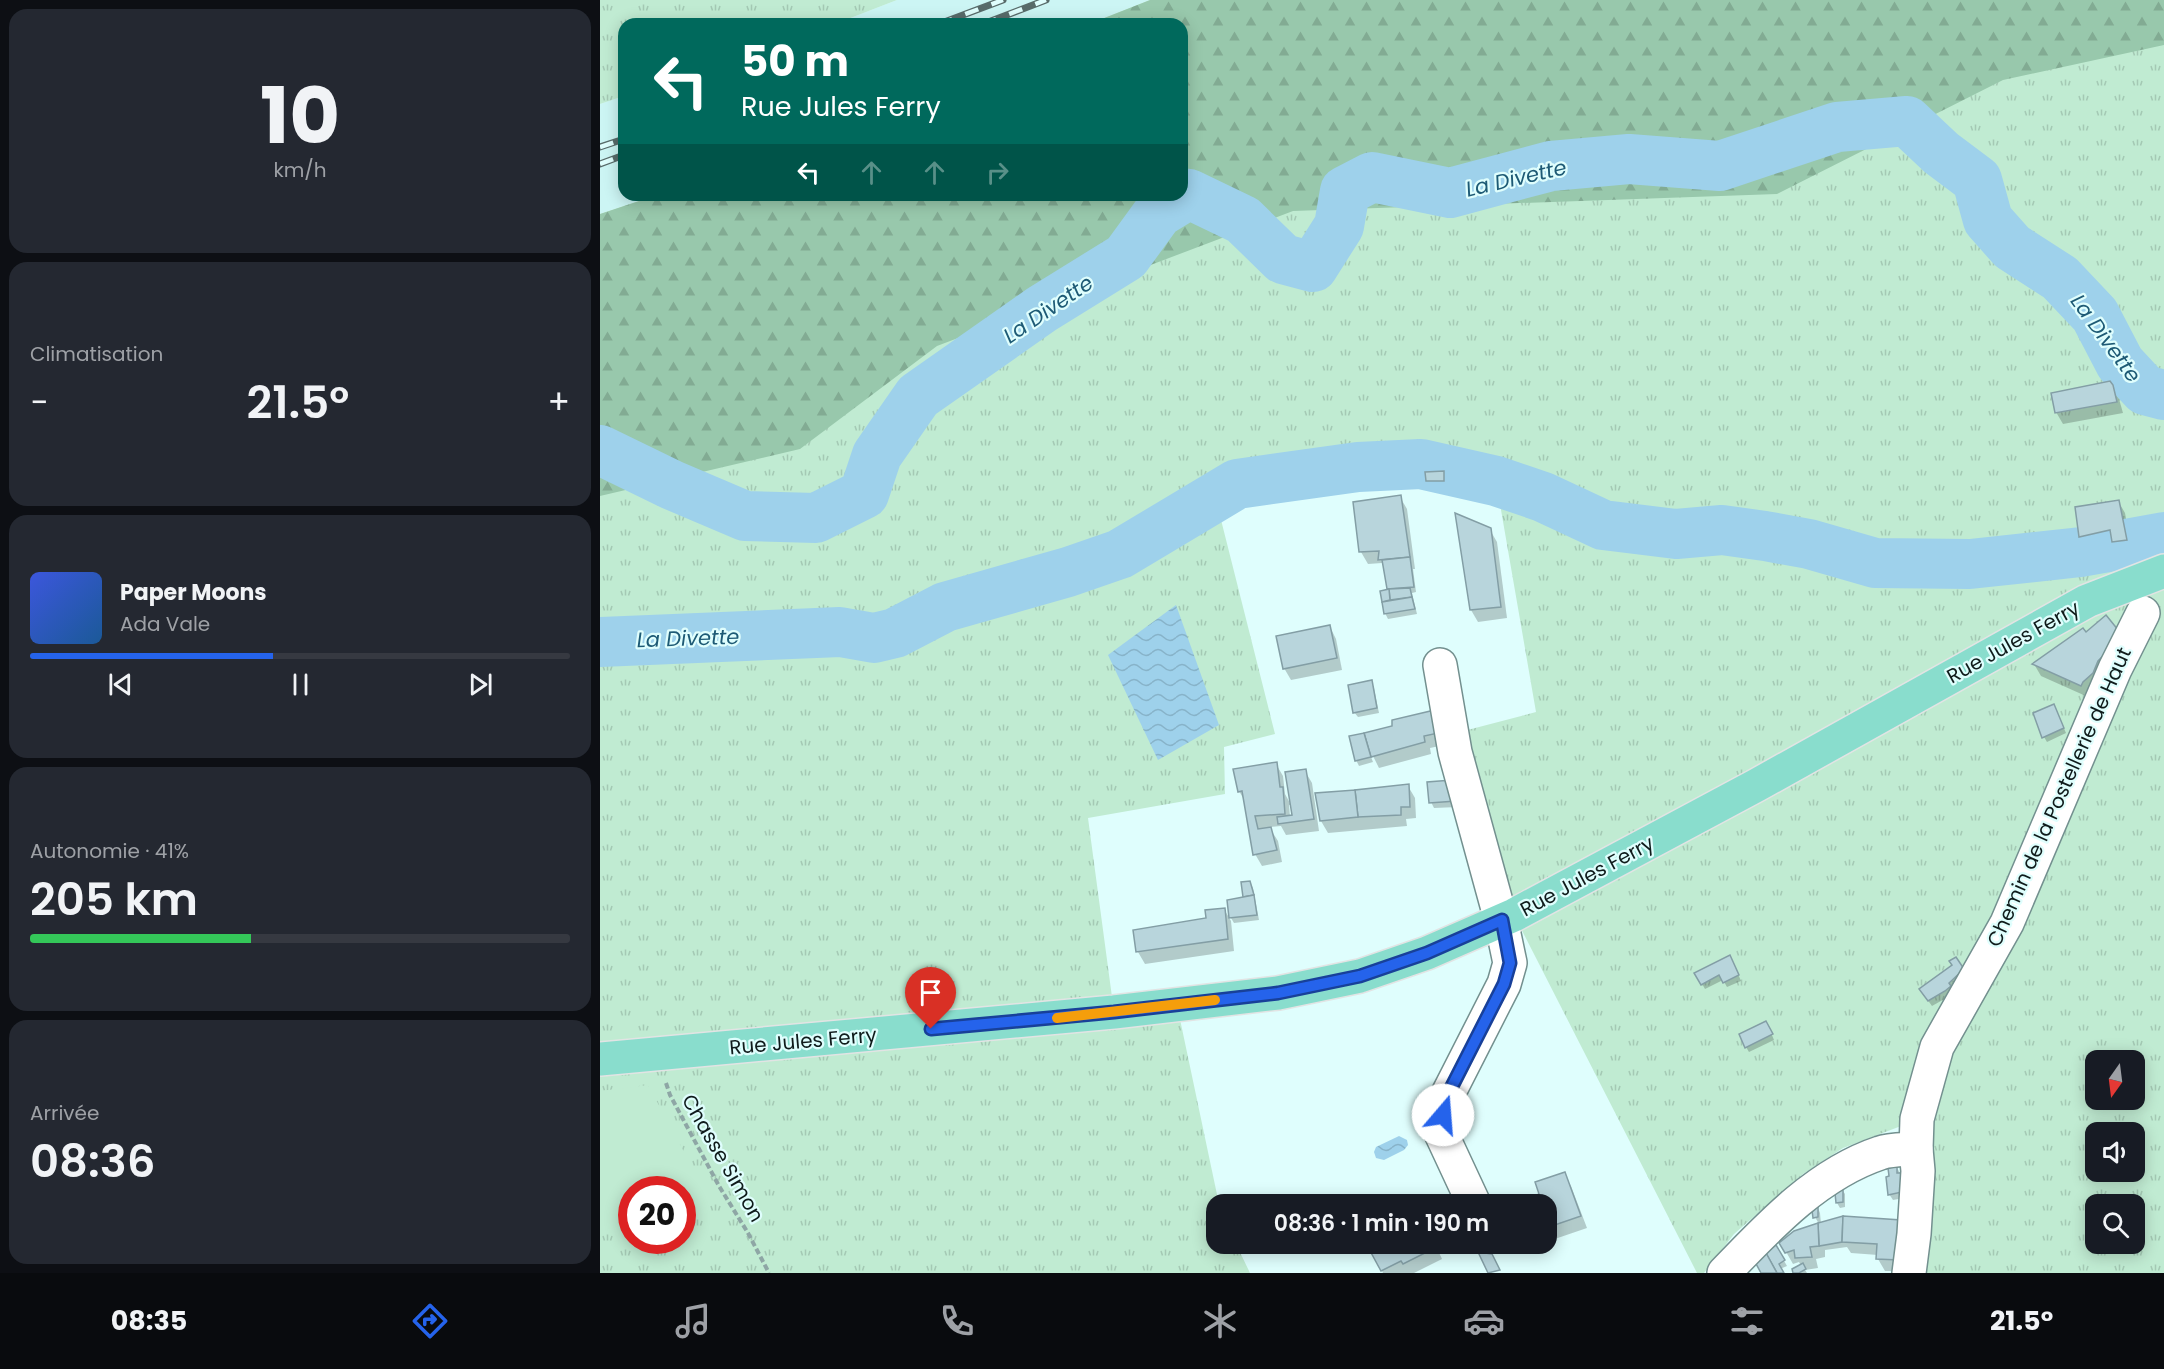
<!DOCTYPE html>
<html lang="fr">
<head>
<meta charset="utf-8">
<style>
	:root { --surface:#171b24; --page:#242831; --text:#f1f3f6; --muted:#9ea1a6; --line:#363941; --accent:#2563eb }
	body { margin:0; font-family:Poppins,sans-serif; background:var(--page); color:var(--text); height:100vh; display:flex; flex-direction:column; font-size:22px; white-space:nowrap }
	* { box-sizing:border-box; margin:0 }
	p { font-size:20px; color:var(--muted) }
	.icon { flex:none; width:33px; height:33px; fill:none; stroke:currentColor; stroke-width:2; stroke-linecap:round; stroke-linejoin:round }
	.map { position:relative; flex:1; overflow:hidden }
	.sheet { display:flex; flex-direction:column; gap:9px; padding:9px; background:#0d0f14; width:600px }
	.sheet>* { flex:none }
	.guide { position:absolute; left:18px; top:18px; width:570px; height:183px; border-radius:18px; box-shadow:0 3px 15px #0003; background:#00695c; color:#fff; overflow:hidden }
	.needle { width:39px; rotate:194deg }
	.buttons { position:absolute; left:1485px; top:1050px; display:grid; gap:12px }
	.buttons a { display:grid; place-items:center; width:60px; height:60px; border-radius:12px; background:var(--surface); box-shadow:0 3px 15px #0003; font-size:30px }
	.speed { position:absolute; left:18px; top:1176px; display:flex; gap:12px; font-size:30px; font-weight:700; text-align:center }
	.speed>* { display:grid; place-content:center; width:78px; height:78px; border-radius:50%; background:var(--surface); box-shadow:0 3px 15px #0003; line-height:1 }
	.speed .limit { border:9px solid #d22; background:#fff; color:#111 }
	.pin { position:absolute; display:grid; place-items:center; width:51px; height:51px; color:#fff; margin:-62px -26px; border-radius:50% 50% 50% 0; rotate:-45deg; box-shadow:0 0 6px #0007 }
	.pin .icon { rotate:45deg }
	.me { position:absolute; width:66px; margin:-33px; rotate:18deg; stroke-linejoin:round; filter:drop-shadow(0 0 4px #0008) }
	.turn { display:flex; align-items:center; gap:21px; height:126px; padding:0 24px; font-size:27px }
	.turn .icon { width:78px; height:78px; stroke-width:2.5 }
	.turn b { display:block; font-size:42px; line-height:51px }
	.lanes { display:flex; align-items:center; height:57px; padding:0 24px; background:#0003; justify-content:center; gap:30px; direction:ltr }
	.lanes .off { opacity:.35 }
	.big { font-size:45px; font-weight:600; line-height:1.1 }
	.sheet .tile { flex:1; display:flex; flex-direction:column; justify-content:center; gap:9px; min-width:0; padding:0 21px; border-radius:18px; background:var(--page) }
	.sheet .dial { align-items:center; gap:0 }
	.dial b { font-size:78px; line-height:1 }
	.song { display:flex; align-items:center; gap:18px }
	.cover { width:72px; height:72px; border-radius:9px; background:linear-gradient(135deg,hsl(230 70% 55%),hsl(210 70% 35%)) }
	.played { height:6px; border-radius:3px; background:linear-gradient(90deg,var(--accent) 45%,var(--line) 45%) }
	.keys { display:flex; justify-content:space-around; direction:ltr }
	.heat { display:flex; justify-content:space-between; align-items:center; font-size:33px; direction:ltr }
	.charge { height:9px; border-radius:4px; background:linear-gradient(90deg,#34c759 41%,var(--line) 0) }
	.trip { position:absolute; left:606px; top:1194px; width:351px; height:60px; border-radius:18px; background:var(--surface); box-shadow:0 3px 15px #0003; font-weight:600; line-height:60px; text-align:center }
	.tabs { display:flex; height:96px; justify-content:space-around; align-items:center; background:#090b0e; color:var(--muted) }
	.tabs .icon { width:42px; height:42px }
	.tabs .selected { color:var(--accent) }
	.tabs b { font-size:27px; color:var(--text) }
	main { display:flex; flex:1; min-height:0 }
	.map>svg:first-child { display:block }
</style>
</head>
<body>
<main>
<section class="sheet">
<div class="tile dial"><b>10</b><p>km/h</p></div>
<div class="tile"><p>Climatisation</p>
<div class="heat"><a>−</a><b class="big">21.5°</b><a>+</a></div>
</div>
<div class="tile">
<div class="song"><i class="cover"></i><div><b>Paper Moons</b><p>Ada Vale</p></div></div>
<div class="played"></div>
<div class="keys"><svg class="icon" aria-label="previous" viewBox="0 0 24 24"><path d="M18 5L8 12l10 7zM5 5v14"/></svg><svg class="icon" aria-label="pause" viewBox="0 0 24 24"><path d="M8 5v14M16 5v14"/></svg><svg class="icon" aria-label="next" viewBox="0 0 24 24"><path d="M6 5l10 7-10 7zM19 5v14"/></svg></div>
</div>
<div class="tile"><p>Autonomie · 41%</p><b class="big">205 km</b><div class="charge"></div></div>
<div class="tile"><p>Arrivée</p><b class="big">08:36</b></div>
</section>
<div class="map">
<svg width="1564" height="1273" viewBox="0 0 1564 1273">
	<defs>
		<pattern id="grass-tufts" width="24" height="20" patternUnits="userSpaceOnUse" patternTransform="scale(1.5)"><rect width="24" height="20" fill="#c0ebd2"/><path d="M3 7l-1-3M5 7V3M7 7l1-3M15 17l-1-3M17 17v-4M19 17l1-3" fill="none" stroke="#a4c9b4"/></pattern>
		<pattern id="forest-firs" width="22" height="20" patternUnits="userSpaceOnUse" patternTransform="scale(1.5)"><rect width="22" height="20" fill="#98c8ac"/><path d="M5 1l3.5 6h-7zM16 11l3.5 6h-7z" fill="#82ab93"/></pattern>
		<pattern id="water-waves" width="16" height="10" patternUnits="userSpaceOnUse" patternTransform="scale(1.5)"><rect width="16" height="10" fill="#9ed1eb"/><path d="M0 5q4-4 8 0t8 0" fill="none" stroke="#87b3c9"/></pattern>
	</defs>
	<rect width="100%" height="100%" fill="#dffefd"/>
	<g fill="#ccf5f4">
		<path d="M 297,0 L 550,0 L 489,24 L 235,24 Z"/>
		<path d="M 24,96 L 24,195 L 57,195 L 0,214 L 0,104 Z"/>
	</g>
	<g fill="url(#grass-tufts)" fill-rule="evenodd">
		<path d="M 0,0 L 297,0 L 235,24 L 24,24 L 24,96 L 0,104 Z"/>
		<path d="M 550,0 L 1564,0 L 1564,1273 L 1309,1273 L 1317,1120 L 1243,1148 L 1203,1174 L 1134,1234 L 1104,1273 L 1097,1273 L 914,915 L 856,733 L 936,712 L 896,481 L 821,464 L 758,467 L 638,484 L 615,496 L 675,734 L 624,747 L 625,794 L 488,818 L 514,1012 L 577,1005 L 619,1204 L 616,1204 L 616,1244 L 636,1244 L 650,1273 L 0,1273 L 0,214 L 57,195 L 582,195 L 582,24 L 489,24 ZM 1496,1060 L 1534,1060 L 1534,1100 L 1496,1100 ZM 1496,1132 L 1534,1132 L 1534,1172 L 1496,1172 ZM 32,1190 L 82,1190 L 82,1240 L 32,1240 ZM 1496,1204 L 1534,1204 L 1534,1244 L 1496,1244 Z"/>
	</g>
	<path fill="url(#forest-firs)" d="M 550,0 L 1564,0 L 1564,45 L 1403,80 L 1177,194 L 693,211 L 337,346 L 200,449 L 0,496 L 0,214 L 57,195 L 582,195 L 582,24 L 489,24 Z"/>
	<path fill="#c0ebd2" d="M 48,1085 L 111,1202 L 83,1205 L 82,1190 L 32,1190 L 31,1212 L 0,1217 L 0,1091 Z"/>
	<g fill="url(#water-waves)">
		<path d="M 576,605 L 619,725 L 558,760 L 508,655 Z"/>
		<path d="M 799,1136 L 807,1140 L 808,1145 L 804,1150 L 784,1160 L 776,1158 L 774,1152 L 776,1147 Z"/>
	</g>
	<g fill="#0003" fill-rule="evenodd">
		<path d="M 1512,386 L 1519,399 L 1523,413 L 1463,424 L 1456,412 Z"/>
		<path d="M 843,473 L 847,478 L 847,486 L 830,486 L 827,481 Z"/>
		<path d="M 800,497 L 807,509 L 815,569 L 813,569 L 816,592 L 812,593 L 817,614 L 788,619 L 785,613 L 781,592 L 788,590 L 784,568 L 782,563 L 768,564 L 761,552 Z"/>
		<path d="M 1518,501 L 1525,513 L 1532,552 L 1520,554 L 1514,543 L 1488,548 L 1481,536 Z"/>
		<path d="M 857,515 L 890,530 L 897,542 L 907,618 L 878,622 L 871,610 Z"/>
		<path d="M 730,627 L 736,639 L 742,670 L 691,680 L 684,668 Z"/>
		<path d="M 1522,637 L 1488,697 L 1441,676 L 1434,664 Z"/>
		<path d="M 771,682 L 774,688 L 779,713 L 758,717 L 754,712 Z"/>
		<path d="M 838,711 L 849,744 L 830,748 L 831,754 L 779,768 L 773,756 L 771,757 L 773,762 L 759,766 L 756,760 L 794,727 Z"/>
		<path d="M 1457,712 L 1466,733 L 1447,742 L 1444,737 Z"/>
		<path d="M 676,764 L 683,776 L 685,794 L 691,805 L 705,771 L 712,783 L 719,831 L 686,835 L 681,826 L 669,827 L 678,841 L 682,862 L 662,866 L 655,854 L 646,803 L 639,791 ZM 689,805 L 692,805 L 693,817 L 690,817 Z"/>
		<path d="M 851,782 L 858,807 L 834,808 L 831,802 Z"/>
		<path d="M 808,786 L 815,798 L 816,818 L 806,819 L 807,826 L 728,833 L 721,821 Z"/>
		<path d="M 650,882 L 653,888 L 659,920 L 634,923 L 631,918 L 645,898 L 642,883 Z"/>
		<path d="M 624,909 L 631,921 L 634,951 L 545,964 L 538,952 L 534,931 L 608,920 Z"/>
		<path d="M 1133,962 L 1141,981 L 1127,987 L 1123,980 L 1105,989 L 1096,973 Z"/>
		<path d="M 1354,966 L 1366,976 L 1348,997 L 1332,1006 L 1324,995 Z"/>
		<path d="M 1169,1028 L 1174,1040 L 1149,1052 L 1146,1047 Z"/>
		<path d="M 1297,1168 L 1300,1173 L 1304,1198 L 1293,1200 L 1289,1194 Z"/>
		<path d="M 964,1174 L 971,1186 L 987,1228 L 946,1242 L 946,1204 L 926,1204 L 925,1202 L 941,1195 Z"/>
		<path d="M 1242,1189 L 1245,1194 L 1245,1207 L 1240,1208 L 1237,1203 Z"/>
		<path d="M 1218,1208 L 1220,1213 L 1221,1224 L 1300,1221 L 1305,1271 L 1285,1271 L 1278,1259 L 1278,1255 L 1251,1253 L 1247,1247 L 1225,1250 L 1225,1257 L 1216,1259 L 1218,1268 L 1205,1270 L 1207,1273 L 1195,1273 L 1201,1266 L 1199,1262 L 1193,1264 L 1181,1243 L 1219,1224 L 1215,1217 Z"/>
		<path d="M 778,1244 L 835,1244 L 842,1259 L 814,1273 L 783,1273 L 770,1247 Z"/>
		<path d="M 1176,1247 L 1187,1266 L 1180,1269 L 1182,1273 L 1162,1273 Z"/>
	</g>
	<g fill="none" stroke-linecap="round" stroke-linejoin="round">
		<g stroke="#9ed1eb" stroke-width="50">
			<path d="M 0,450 L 72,485 L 145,516 L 216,518 L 264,494 L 277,455 L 318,396 L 442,309 L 526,257 L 558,213 L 589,194 L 643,220 L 683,259 L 713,267 L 739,226 L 745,191 L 772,177 L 850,193 L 951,166 L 1029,159 L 1120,166 L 1237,127 L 1307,121 L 1341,153 L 1377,180 L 1388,220 L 1412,247 L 1460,278 L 1495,315 L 1520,363 L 1545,390 L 1564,395"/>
			<path d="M 0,642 L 240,632 L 274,638 L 295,633 L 345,607 L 468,572 L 520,554 L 637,484 L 758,467 L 821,464 L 896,481 L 943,497 L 1003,525 L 1076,534 L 1122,530 L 1165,536 L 1209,544 L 1275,563 L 1370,564 L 1481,552 L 1564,537"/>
		</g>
	</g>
	<g fill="#b8d5dc" stroke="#839ea5" stroke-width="1.5">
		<path d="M 1510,381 L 1513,385 L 1517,402 L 1455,413 L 1451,393 Z"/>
		<path d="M 844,471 L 844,481 L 826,481 L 825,472 Z"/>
		<path d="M 801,495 L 810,557 L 778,560 L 779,551 L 759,552 L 753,502 Z"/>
		<path d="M 1519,500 L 1527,540 L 1512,542 L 1510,530 L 1479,537 L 1475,507 Z"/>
		<path d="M 855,513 L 891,528 L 901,607 L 870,610 Z"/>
		<path d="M 810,557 L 814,587 L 787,589 L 782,560 Z"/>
		<path d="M 810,588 L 812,597 L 790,600 L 789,589 Z"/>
		<path d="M 789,589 L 790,600 L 782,602 L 780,591 Z"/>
		<path d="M 812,597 L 815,609 L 784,614 L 782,602 Z"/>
		<path d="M 1506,615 L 1523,636 L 1498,661 L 1493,673 L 1483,682 L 1481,686 L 1432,664 L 1483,628 L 1486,632 Z"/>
		<path d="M 730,625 L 737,658 L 683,669 L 676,636 Z"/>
		<path d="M 772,680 L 777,708 L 753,713 L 748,685 Z"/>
		<path d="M 1454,704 L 1464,728 L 1442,738 L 1433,713 Z"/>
		<path d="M 839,709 L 843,732 L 824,736 L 825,742 L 771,757 L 764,733 L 792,726 L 792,720 Z"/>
		<path d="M 764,733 L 771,757 L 755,761 L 749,736 Z"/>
		<path d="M 677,762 L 680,787 L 683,787 L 685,814 L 655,816 L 658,829 L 671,827 L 677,850 L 653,855 L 642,791 L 638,792 L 633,769 Z"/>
		<path d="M 706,769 L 714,819 L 678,824 L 677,817 L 692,815 L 685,772 Z"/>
		<path d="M 852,780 L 856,801 L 829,803 L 827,782 Z"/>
		<path d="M 809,784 L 810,807 L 801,807 L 801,815 L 758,817 L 755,790 Z"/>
		<path d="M 755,790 L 758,817 L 720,821 L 715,793 Z"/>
		<path d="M 650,881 L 654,895 L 643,897 L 641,882 Z"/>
		<path d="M 654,895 L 657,915 L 629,918 L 627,900 Z"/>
		<path d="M 625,908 L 628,939 L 536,952 L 533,930 L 606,918 L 605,910 Z"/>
		<path d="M 1130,955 L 1139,975 L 1123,983 L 1119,975 L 1101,985 L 1094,973 Z"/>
		<path d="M 1356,957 L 1364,969 L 1349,983 L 1351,986 L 1345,991 L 1328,1001 L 1319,989 L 1352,965 L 1349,961 Z"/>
		<path d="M 1166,1021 L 1173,1034 L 1145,1048 L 1139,1034 Z"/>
		<path d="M 1297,1166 L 1297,1173 L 1302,1173 L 1302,1192 L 1288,1195 L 1286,1177 L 1289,1176 L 1288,1168 Z"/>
		<path d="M 965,1172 L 981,1216 L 946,1228 L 946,1204 L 924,1204 L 923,1201 L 939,1194 L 935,1182 Z"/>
		<path d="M 1243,1187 L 1243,1202 L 1236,1203 L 1235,1193 Z"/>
		<path d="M 1218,1206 L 1218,1217 L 1213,1218 L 1212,1210 Z"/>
		<path d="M 1243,1216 L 1242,1242 L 1219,1246 L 1218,1223 Z"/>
		<path d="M 1243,1216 L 1301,1220 L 1299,1260 L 1276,1259 L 1277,1244 L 1242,1242 Z"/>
		<path d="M 1218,1223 L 1219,1246 L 1210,1247 L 1212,1257 L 1195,1258 L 1194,1250 L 1185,1253 L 1179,1243 L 1194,1231 Z"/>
		<path d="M 774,1244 L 835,1244 L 837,1247 L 803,1264 L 801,1261 L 781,1271 L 768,1247 Z"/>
		<path d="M 1176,1245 L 1185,1260 L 1179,1264 L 1184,1273 L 1177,1273 L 1166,1253 Z"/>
		<path d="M 878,1252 L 892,1254 L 900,1270 L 888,1273 Z"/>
		<path d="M 1166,1253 L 1177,1273 L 1161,1273 L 1154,1260 Z"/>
		<path d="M 1203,1263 L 1206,1269 L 1199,1273 L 1193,1273 L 1192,1269 Z"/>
	</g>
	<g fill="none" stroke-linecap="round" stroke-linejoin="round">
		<g stroke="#73908f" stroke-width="36">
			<g id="minor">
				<path d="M 840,665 L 855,752 L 901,920 L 910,963 L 904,984 L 846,1098 L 840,1131 L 874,1204"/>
				<path d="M 1124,1273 C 1168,1227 1217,1174 1280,1153 C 1291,1149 1305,1150 1316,1149"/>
				<path d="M 1309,1273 L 1314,1234 L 1318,1171 L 1316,1149 L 1317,1119 L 1337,1047 L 1407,923 L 1515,669 L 1543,613"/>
			</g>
		</g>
		<g stroke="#e2e4e4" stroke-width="36">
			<path id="major" d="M 0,1059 L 514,1012 L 678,993 L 760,976 L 827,953 L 914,915 L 1157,785 L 1487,601 L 1564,571"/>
		</g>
		<path stroke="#8ea6a5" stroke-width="4" stroke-dasharray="6 3" stroke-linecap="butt" d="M 66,1083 L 70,1095 L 119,1186 L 148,1233 L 169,1273"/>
		<use href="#minor" stroke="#fff" stroke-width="33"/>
		<use href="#major" stroke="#89ddcd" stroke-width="33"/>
		<g stroke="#586b6a" stroke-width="7">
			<g id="rail">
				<path d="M 339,24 L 403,0"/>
				<path d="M 383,24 L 446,0"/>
				<path d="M 0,147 L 24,139"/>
				<path d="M 0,164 L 24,155"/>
			</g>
		</g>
		<use href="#rail" stroke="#dffefd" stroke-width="4.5" stroke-dasharray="14" stroke-linecap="butt"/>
	</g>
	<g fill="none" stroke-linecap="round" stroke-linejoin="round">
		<g stroke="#184099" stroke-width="15">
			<path id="route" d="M 331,1029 L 514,1012 L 678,993 L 760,976 L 827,953 L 902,920 L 910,963 L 904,984 L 846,1098 L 843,1115"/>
		</g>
		<use href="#route" stroke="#2563eb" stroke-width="10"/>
		<path stroke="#f59e0b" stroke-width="10" d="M 457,1018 L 615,1000"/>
	</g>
	<g text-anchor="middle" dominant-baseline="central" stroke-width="4.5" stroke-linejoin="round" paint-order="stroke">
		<g font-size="20" fill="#0f1b1b" stroke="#dffefd">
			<text transform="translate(1413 642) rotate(-29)">Rue Jules Ferry</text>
			<text transform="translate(1459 797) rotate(-66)">Chemin de la Postellerie de Haut</text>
			<text transform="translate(987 876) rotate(-28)">Rue Jules Ferry</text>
			<text transform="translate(203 1041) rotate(-5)">Rue Jules Ferry</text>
			<text transform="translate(123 1158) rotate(60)">Chasse Simon</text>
		</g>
		<g font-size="21" font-style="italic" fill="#1d5a75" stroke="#dffefd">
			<text transform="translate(916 178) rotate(-13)">La Divette</text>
			<text transform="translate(448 309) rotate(-34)">La Divette</text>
			<text transform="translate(1506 338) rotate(54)">La Divette</text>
			<text transform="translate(88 638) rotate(-2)">La Divette</text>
		</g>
	</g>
</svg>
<div class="buttons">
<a><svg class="needle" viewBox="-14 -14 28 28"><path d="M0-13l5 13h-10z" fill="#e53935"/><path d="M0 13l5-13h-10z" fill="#9ea1a6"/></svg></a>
<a><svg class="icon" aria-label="sound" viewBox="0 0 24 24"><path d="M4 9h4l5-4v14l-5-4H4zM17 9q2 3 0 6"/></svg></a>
<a><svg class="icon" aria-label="search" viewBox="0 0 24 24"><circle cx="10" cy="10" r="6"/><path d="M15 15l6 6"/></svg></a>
</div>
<div class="speed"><div class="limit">20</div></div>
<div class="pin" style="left:331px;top:1029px;background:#d93025"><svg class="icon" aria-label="arrive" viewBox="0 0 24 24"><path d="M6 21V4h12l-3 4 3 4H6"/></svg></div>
<svg class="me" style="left:843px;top:1115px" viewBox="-20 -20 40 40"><circle r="19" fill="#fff"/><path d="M0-13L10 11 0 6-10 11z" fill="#2563eb"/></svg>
<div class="trip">08:36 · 1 min · 190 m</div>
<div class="guide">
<div class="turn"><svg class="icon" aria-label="left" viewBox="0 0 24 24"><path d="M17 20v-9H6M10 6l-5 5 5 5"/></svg><div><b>50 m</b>Rue Jules Ferry</div></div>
<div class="lanes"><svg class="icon" aria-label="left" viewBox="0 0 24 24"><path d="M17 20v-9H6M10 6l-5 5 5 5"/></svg><svg class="icon off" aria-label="ahead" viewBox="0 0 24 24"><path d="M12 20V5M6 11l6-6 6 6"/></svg><svg class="icon off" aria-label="ahead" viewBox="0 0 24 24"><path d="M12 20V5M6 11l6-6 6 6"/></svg><svg class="icon off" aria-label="right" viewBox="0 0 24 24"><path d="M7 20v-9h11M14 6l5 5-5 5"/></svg></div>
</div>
</div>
</main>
<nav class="tabs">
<b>08:35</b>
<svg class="icon selected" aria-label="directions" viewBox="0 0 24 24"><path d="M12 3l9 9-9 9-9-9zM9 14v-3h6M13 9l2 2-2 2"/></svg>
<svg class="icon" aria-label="music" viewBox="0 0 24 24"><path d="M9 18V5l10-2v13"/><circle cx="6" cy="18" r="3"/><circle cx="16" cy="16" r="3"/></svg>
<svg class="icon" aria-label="phone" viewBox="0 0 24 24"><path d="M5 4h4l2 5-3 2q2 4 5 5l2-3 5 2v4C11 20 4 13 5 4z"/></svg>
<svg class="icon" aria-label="climate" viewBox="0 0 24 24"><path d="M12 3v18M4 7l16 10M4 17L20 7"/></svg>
<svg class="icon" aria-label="car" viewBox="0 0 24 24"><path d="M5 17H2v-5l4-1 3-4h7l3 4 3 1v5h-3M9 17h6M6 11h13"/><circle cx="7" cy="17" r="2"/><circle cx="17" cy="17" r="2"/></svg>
<svg class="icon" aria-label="filters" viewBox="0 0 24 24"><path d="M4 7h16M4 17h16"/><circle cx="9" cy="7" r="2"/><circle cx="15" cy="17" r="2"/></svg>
<b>21.5°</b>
</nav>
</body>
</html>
